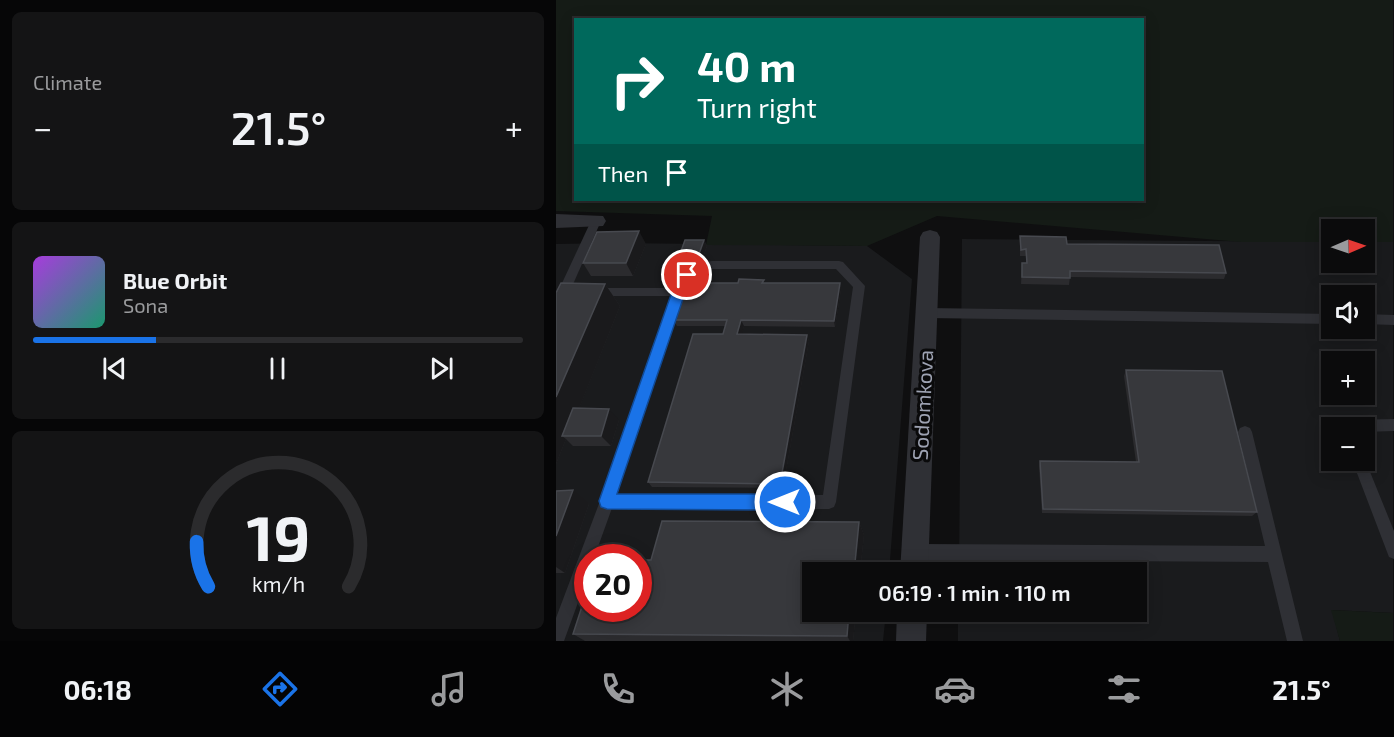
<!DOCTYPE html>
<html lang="en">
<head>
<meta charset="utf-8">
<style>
	:root { --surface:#0b0b0c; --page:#141415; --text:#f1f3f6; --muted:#9a9b9d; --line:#2b2b2d; --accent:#1a73e8 }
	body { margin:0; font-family:"Exo 2",sans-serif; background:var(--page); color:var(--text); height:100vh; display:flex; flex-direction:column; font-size:22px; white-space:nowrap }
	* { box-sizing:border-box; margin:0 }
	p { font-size:20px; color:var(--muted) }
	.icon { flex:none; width:33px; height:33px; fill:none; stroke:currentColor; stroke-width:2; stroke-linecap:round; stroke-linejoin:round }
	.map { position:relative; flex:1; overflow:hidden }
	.sheet { display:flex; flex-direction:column; gap:12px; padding:12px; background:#060607; width:556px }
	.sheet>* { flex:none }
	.top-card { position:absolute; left:18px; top:18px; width:570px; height:183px; border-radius:0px; box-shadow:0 3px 15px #0003,0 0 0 2px var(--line); background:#00695c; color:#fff; overflow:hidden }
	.needle { width:39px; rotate:88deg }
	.fabs { position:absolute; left:765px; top:219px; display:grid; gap:12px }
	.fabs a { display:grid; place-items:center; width:54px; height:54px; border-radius:0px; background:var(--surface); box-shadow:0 3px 15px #0003,0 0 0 2px var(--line); font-size:30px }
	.speed { position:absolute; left:18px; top:544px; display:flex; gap:12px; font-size:30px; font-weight:700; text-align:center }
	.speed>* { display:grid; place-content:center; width:78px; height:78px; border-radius:50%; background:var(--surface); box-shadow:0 3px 15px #0003,0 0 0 2px var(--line); line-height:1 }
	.speed .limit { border:9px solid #d22; background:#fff; color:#111 }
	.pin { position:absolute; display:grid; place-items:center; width:51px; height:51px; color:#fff; margin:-26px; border:3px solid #fff; border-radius:50%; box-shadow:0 2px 6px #0007 }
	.me { position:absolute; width:66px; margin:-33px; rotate:270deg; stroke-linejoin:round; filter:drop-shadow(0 0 4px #0008) }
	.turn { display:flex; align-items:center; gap:21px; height:126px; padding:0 24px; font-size:27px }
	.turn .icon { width:78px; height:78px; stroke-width:2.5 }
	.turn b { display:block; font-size:42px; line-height:51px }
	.then { display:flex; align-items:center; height:57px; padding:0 24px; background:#0003; gap:12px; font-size:22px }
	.big { font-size:45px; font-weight:600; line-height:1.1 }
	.sheet .tile { flex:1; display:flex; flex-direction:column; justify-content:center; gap:9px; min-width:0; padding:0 21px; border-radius:9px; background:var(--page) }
	.sheet .dial { align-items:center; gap:0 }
	.dial svg { height:156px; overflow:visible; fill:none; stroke:var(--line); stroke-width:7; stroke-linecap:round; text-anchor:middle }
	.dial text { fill:var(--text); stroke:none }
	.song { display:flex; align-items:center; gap:18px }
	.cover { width:72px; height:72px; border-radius:9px; background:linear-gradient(135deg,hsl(280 70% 55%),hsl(160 70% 35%)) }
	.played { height:6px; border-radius:3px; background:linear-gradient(90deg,var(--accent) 25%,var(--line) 25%) }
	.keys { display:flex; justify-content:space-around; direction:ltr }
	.heat { display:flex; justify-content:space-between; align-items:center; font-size:33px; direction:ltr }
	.trip { position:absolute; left:246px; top:562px; width:345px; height:60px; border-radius:0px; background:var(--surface); box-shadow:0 3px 15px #0003,0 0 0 2px var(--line); font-weight:600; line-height:60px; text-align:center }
	.tab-bar { display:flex; height:96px; justify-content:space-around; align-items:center; background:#040405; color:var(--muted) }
	.tab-bar .icon { width:42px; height:42px }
	.tab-bar .active { color:var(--accent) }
	.tab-bar b { font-size:27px; color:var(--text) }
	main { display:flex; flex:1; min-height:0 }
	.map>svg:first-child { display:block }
</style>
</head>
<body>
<main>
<section class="sheet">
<div class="tile"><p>Climate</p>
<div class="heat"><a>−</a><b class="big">21.5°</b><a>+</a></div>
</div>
<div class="tile">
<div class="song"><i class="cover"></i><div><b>Blue Orbit</b><p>Sona</p></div></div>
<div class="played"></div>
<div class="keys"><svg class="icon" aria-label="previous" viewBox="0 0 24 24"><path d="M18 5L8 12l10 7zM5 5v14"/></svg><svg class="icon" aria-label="pause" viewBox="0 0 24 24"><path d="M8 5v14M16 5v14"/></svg><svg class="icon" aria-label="next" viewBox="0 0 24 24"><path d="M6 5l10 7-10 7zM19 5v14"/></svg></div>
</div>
<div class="tile dial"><svg viewBox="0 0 100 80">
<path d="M14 69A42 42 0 1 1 86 69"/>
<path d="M14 69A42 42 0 0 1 8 46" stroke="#1a73e8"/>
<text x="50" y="56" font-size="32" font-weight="700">19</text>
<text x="50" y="72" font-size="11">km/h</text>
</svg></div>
</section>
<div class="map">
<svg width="838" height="641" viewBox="0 0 838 641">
	<rect width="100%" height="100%" fill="#0f0f10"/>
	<g fill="#1a1b1d" fill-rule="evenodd">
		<path d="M 406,239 L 775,242 L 776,262 L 808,262 L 809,242 L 837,242 L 837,613 L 776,610 L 784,641 L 402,641 L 402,612 L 580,612 L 580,573 L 403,573 ZM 776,296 L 808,296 L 808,328 L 776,328 ZM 776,362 L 808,362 L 808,394 L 776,394 ZM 776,428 L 808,428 L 808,460 L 776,460 Z"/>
		<path d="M 60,243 L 311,246 L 356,279 L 333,573 L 256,573 L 256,612 L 330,612 L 327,641 L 0,641 L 0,244 ZM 32,558 L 82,558 L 82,609 L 32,609 Z"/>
	</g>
	<g fill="#151b16" fill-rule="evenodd">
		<path d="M 0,0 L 837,0 L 837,242 L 809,242 L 808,230 L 776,230 L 775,242 L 685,242 L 381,216 L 311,246 L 150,245 L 156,216 L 0,211 ZM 251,19 L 586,20 L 586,200 L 20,200 L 20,20 Z"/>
		<path d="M 775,610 L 837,613 L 837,641 L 784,641 Z"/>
	</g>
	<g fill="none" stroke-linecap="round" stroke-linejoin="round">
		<g fill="#2f3035" fill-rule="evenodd">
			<path d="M 40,217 L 45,221 L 6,309 L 4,312 L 0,314 L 0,296 L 35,221 Z"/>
			<path d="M 156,261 L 283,261 L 287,262 L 309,286 L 280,502 L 278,507 L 273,509 L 56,508 L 38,558 L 32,558 L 32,575 L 8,641 L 0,641 L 0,618 L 44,501 L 116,296 L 39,296 L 33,292 L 39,288 L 119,288 C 125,270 139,263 156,261 ZM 156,269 L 280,269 L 297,287 L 267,495 L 60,494 L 131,284 L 143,273 Z"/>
			<path d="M 370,308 L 776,314 L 776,324 L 370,318 L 366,316 L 364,313 L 366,310 Z"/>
			<path d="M 808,314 L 838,315 L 838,325 L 808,324 Z"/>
			<path d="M 838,419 L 838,431 L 808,432 L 808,428 L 783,428 L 785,422 L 790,420 Z"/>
			<path d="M 689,426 L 694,428 L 696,432 L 747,641 L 731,641 L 712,562 L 359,560 L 354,557 L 351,552 L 354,547 L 359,544 L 709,546 L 682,432 L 684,428 Z"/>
			<path d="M 808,457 L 838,531 L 838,559 L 833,557 L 796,460 L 808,460 Z"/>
		</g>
		<g fill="#2f3035" fill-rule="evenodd">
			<path d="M 0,214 L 47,216 L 50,221 L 47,226 L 0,228 Z"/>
			<path d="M 374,230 L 381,232 L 384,237 L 372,573 L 344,573 L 364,237 L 367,232 Z"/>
			<path d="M 341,612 L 371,612 L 370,641 L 340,641 Z"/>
		</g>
	</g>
	<g fill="#2b2b2e">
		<path d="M 464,236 L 511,244 L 670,273 L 668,279 L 514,277 L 513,285 L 465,284 L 466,263 L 470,263 L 470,256 L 464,256 Z"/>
		<path d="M 148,240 L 151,246 L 146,261 L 127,261 L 124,254 Z"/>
		<path d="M 90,244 L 77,276 L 35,276 L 27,263 Z"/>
		<path d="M 182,283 L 284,283 L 285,290 L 279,327 L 188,326 L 185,335 L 251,335 L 253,341 L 227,488 L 96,487 L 92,482 L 167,334 L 170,326 L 121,326 L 117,320 Z"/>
		<path d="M 49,284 L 64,306 L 23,408 L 63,420 L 55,446 L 17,446 L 10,439 L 0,464 L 0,293 Z"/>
		<path d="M 570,370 L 701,512 L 696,516 L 486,513 L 483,466 L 484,461 L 580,462 L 568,376 Z"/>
		<path d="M 0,491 L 33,504 L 9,573 L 0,573 Z"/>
		<path d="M 303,522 L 308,535 L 304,573 L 256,573 L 300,612 L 297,641 L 29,641 L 17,634 L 95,560 Z"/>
	</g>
	<g fill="#1a1a1c">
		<path d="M 83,231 L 90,244 L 77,276 L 70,263 Z"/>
		<path d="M 148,240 L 151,246 L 146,261 L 143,254 Z"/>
		<path d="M 284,283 L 285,290 L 279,327 L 278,321 Z"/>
		<path d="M 49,284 L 64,306 L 12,436 L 6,436 L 10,439 L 0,464 L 0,397 Z"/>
		<path d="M 185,320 L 188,326 L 184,341 L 181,334 Z"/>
		<path d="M 251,335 L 253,341 L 227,488 L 224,484 Z"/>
		<path d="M 53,409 L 63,420 L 55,446 L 45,436 Z"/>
		<path d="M 17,490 L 33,504 L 9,573 L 0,567 L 0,536 Z"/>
		<path d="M 303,522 L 308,535 L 304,573 L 298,573 Z"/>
		<path d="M 293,612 L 300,612 L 297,641 L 294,641 L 291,636 Z"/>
	</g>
	<g fill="#37383c" stroke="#47494f" stroke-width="1.5">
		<path d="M 83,231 L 70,263 L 27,263 L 41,232 Z"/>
		<path d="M 464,236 L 510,237 L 511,244 L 663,245 L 670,273 L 514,271 L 514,278 L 466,277 L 466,263 L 471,263 L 470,249 L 465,250 Z"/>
		<path d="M 129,240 L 148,240 L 143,254 L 124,254 Z"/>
		<path d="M 183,279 L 208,280 L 206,283 L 284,283 L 278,321 L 185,320 L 181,334 L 251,335 L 224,484 L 92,482 L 137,334 L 167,334 L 171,320 L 117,320 L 130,283 L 182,283 Z"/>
		<path d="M 5,283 L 49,284 L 0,397 L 0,293 Z"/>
		<path d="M 570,370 L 666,371 L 701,512 L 487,509 L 484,461 L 583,462 Z"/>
		<path d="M 17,408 L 53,409 L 45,436 L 6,436 Z"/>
		<path d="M 17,490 L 0,536 L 0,491 Z"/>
		<path d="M 106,521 L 303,522 L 298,573 L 256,573 L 256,612 L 293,612 L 291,636 L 17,634 L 32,588 L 32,609 L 82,609 L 82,560 L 95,560 Z"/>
	</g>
	<path fill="#1a73e8" stroke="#114b97" stroke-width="1.5" d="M 131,270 L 138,275 L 132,284 L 61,494 L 229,494 L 235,497 L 237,502 L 235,508 L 229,510 L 51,509 L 45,507 L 43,501 L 119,283 L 127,272 Z"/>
	<g text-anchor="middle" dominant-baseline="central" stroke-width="6" stroke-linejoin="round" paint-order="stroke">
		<g font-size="21" fill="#9ea3b3" stroke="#0a0a0b">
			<text transform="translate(366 405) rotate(-87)">Sodomkova</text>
		</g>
	</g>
</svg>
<div class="fabs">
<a><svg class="needle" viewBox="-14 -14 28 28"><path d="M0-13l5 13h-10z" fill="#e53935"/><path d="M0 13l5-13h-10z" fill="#9a9b9d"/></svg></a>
<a><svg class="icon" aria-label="sound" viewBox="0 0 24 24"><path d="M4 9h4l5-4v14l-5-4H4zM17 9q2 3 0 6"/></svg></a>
<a>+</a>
<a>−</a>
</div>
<div class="speed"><div class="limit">20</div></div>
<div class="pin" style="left:131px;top:275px;background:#d93025"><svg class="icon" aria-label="arrive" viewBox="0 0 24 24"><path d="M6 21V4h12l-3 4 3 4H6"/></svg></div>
<svg class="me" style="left:229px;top:502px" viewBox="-20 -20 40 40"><circle r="17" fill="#1a73e8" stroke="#fff" stroke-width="3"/><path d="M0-11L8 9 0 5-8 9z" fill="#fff"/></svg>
<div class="trip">06:19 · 1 min · 110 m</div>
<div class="top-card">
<div class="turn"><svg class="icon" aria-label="right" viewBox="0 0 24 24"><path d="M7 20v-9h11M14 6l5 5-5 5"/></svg><div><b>40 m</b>Turn right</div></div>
<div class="then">Then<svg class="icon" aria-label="arrive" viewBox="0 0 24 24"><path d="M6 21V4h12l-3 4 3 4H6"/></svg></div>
</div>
</div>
</main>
<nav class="tab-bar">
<b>06:18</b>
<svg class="icon active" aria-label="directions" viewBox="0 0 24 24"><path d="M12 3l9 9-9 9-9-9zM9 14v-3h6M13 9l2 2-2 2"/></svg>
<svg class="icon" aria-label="music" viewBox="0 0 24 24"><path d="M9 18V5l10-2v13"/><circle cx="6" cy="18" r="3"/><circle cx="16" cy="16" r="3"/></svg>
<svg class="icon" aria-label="phone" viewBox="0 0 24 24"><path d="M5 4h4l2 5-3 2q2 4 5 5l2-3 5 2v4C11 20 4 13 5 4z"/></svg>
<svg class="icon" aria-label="climate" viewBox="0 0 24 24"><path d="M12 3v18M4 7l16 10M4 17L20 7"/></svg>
<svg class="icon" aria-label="car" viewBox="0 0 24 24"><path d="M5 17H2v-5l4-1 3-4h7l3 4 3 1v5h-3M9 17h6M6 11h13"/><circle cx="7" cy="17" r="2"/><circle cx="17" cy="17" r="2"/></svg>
<svg class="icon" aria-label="filters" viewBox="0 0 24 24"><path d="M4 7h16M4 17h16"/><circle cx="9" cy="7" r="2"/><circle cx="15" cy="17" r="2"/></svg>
<b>21.5°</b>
</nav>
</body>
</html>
